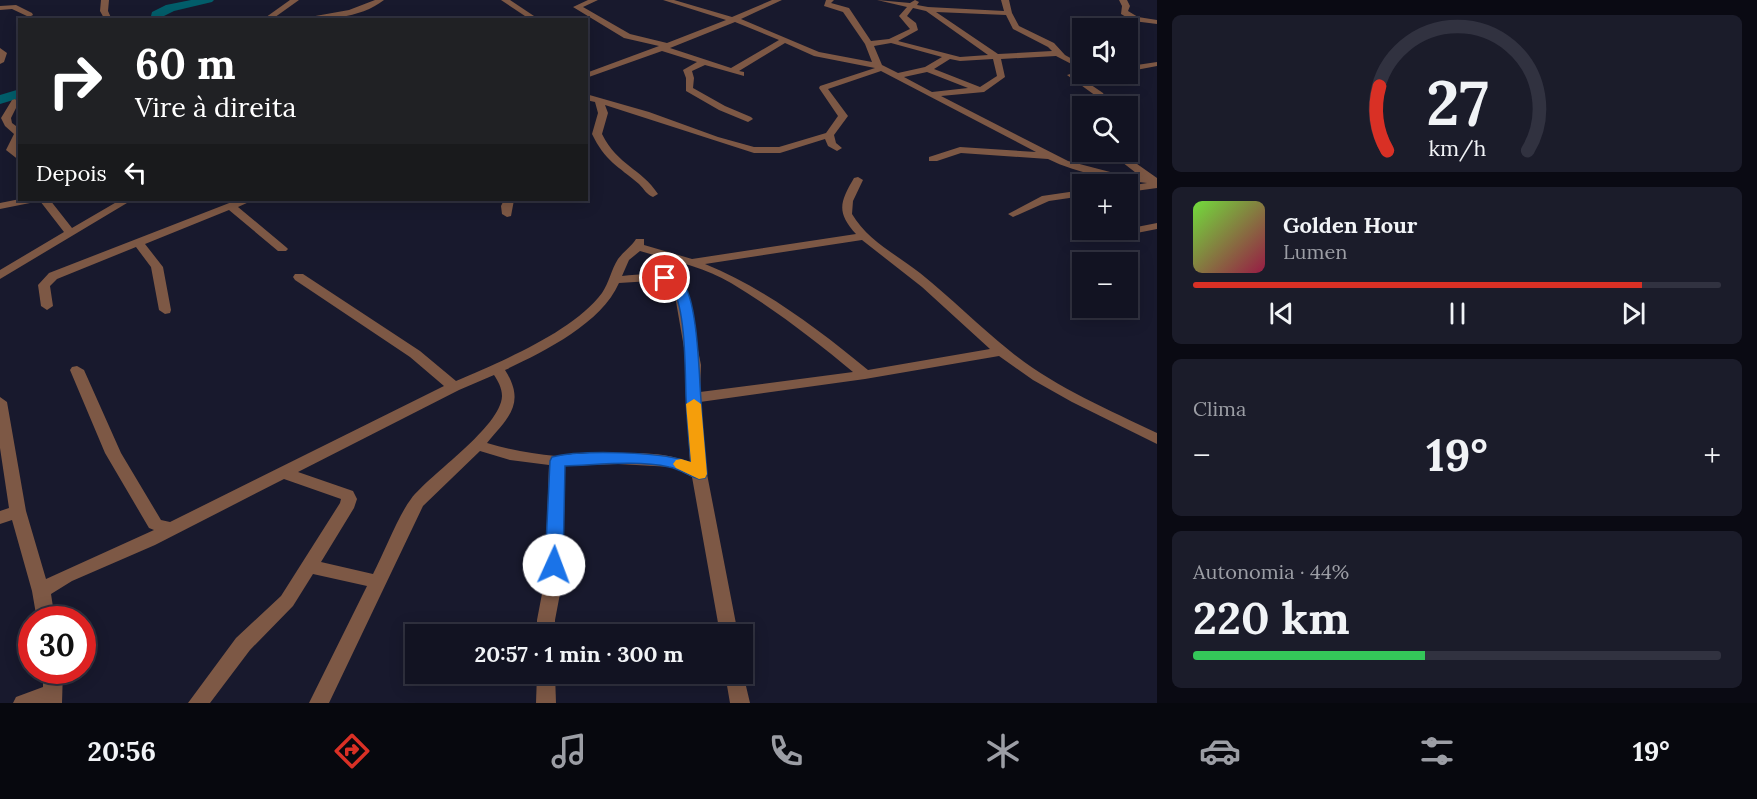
<!DOCTYPE html>
<html lang="pt">
<head>
<meta charset="utf-8">
<style>
	:root { --surface:#121322; --page:#1b1c2a; --text:#f1f3f6; --muted:#9c9ea5; --line:#313240; --accent:#d93025 }
	body { margin:0; font-family:Lora,serif; background:var(--page); color:var(--text); height:100vh; display:flex; flex-direction:column; font-size:22px; white-space:nowrap }
	* { box-sizing:border-box; margin:0 }
	p { font-size:20px; color:var(--muted) }
	.icon { flex:none; width:33px; height:33px; fill:none; stroke:currentColor; stroke-width:2; stroke-linecap:round; stroke-linejoin:round }
	.map { position:relative; flex:1; overflow:hidden }
	.sheet { display:flex; flex-direction:column; gap:15px; padding:15px; background:#0a0a13; width:600px }
	.sheet>* { flex:none }
	.top-card { position:absolute; left:18px; top:18px; width:570px; height:183px; border-radius:0px; box-shadow:0 3px 15px #0003,0 0 0 2px var(--line); background:#202124; color:#fff; overflow:hidden }
	.fabs { position:absolute; left:1072px; top:18px; display:grid; gap:12px }
	.fabs a { display:grid; place-items:center; width:66px; height:66px; border-radius:0px; background:var(--surface); box-shadow:0 3px 15px #0003,0 0 0 2px var(--line); font-size:30px }
	.speed { position:absolute; left:18px; top:606px; display:flex; gap:12px; font-size:30px; font-weight:700; text-align:center }
	.speed>* { display:grid; place-content:center; width:78px; height:78px; border-radius:50%; background:var(--surface); box-shadow:0 3px 15px #0003,0 0 0 2px var(--line); line-height:1 }
	.speed .limit { border:9px solid #d22; background:#fff; color:#111 }
	.pin { position:absolute; display:grid; place-items:center; width:51px; height:51px; color:#fff; margin:-26px; border:3px solid #fff; border-radius:50%; box-shadow:0 2px 6px #0007 }
	.me { position:absolute; width:66px; margin:-33px; rotate:2deg; stroke-linejoin:round; filter:drop-shadow(0 0 4px #0008) }
	.turn { display:flex; align-items:center; gap:21px; height:126px; padding:0 18px; font-size:27px }
	.turn .icon { width:78px; height:78px; stroke-width:2.5 }
	.turn b { display:block; font-size:42px; line-height:51px }
	.then { display:flex; align-items:center; height:57px; padding:0 18px; background:#0003; gap:12px; font-size:22px }
	.big { font-size:45px; font-weight:700; line-height:1.1 }
	.sheet .tile { flex:1; display:flex; flex-direction:column; justify-content:center; gap:9px; min-width:0; padding:0 21px; border-radius:9px; background:var(--page) }
	.sheet .dial { align-items:center; gap:0 }
	.dial svg { height:156px; overflow:visible; fill:none; stroke:var(--line); stroke-width:7; stroke-linecap:round; text-anchor:middle }
	.dial text { fill:var(--text); stroke:none }
	.song { display:flex; align-items:center; gap:18px }
	.cover { width:72px; height:72px; border-radius:9px; background:linear-gradient(135deg,hsl(100 70% 55%),hsl(340 70% 35%)) }
	.played { height:6px; border-radius:3px; background:linear-gradient(90deg,var(--accent) 85%,var(--line) 85%) }
	.keys { display:flex; justify-content:space-around; direction:ltr }
	.heat { display:flex; justify-content:space-between; align-items:center; font-size:33px; direction:ltr }
	.charge { height:9px; border-radius:4px; background:linear-gradient(90deg,#34c759 44%,var(--line) 0) }
	.trip { position:absolute; left:405px; top:624px; width:348px; height:60px; border-radius:0px; background:var(--surface); box-shadow:0 3px 15px #0003,0 0 0 2px var(--line); font-weight:700; line-height:60px; text-align:center }
	.dock { display:flex; height:96px; justify-content:space-around; align-items:center; background:#07080e; color:var(--muted) }
	.dock .icon { width:42px; height:42px }
	.dock .current { color:var(--accent) }
	.dock b { font-size:27px; color:var(--text) }
	main { display:flex; flex:1; min-height:0 }
	.map>svg:first-child { display:block }
</style>
</head>
<body>
<main>
<div class="map">
<svg width="1157" height="703" viewBox="0 0 1157 703">
	<rect width="100%" height="100%" fill="#18192d"/>
	<g fill="none" stroke-linecap="round" stroke-linejoin="round">
		<g fill="#025d6a" fill-rule="evenodd">
			<path d="M 191,0 L 214,0 L 212,2 L 174,11 L 162,17 L 162,20 L 150,20 L 152,12 L 166,5 Z"/>
			<path d="M 20,89 L 20,98 L 0,104 L 0,95 Z"/>
		</g>
		<g fill="#7d5845" fill-rule="evenodd">
			<path d="M 101,0 L 109,0 L 108,11 L 112,20 L 105,20 L 100,11 Z"/>
			<path d="M 290,0 L 299,0 L 271,20 L 262,20 Z"/>
			<path d="M 375,0 L 384,0 C 360,19 322,20 293,20 L 349,10 Z"/>
			<path d="M 501,0 L 510,0 L 540,20 L 531,20 Z"/>
			<path d="M 588,0 L 598,0 L 583,7 L 630,34 L 667,43 L 726,20 L 663,0 L 674,0 L 732,17 L 772,0 L 782,0 L 741,19 L 819,52 L 872,62 L 865,44 L 843,12 L 824,6 L 826,0 L 834,0 L 831,3 L 849,8 L 871,41 L 889,39 L 910,29 L 899,16 L 907,7 L 877,0 L 910,3 L 915,0 L 919,2 L 917,5 L 928,7 L 1004,11 L 1001,0 L 1009,0 L 1012,13 L 1019,26 L 1054,43 L 1065,55 L 1083,65 L 1083,70 L 1056,56 L 1001,59 L 1005,77 L 984,92 L 941,96 L 1068,161 L 1114,173 L 1140,176 L 1109,152 L 1120,152 L 1157,178 L 1157,188 L 1128,192 L 1128,186 L 1147,183 C 1114,179 1078,174 1048,159 L 961,153 L 937,161 L 929,161 L 929,157 L 960,147 L 1036,152 L 881,71 L 828,89 L 848,116 L 834,135 L 836,143 L 842,148 L 837,151 L 828,146 L 825,139 L 780,153 L 754,153 L 605,105 L 608,113 L 602,134 C 618,166 641,168 658,194 L 653,197 C 647,195 644,189 639,184 C 618,166 605,161 592,134 L 598,113 L 595,102 L 586,100 L 586,94 L 649,112 L 718,137 L 754,147 L 779,147 L 826,133 L 838,116 L 819,88 L 820,86 L 875,68 L 814,56 L 785,43 L 739,71 L 744,72 L 744,76 L 705,65 L 692,71 L 694,78 L 693,88 L 725,106 L 751,117 L 753,119 L 748,122 L 719,110 L 686,91 L 686,78 L 683,70 L 697,62 L 662,51 L 586,78 L 586,73 L 659,46 L 624,38 L 573,7 ZM 913,8 L 926,11 L 988,55 L 960,57 L 898,41 L 918,30 L 916,23 L 907,16 ZM 936,12 L 1006,15 L 1013,29 L 1048,47 L 1052,51 L 998,54 ZM 735,22 L 779,40 L 731,68 L 670,48 ZM 891,43 L 942,57 L 925,67 L 898,73 L 882,65 L 874,46 ZM 950,59 L 960,61 L 993,59 L 997,76 L 980,87 L 934,69 ZM 927,72 L 968,88 L 932,92 L 904,77 Z"/>
			<path d="M 1119,0 L 1127,0 L 1130,6 L 1128,11 L 1138,17 L 1157,20 L 1157,24 L 1133,21 L 1121,14 L 1122,6 Z"/>
			<path d="M 16,5 L 32,13 L 33,15 L 29,17 L 12,9 L 0,10 L 0,6 Z"/>
			<path d="M 0,48 L 7,53 L 4,62 L 0,64 Z"/>
			<path d="M 1157,62 L 1157,66 L 1136,70 L 1137,77 L 1130,75 L 1128,69 L 1130,66 Z"/>
			<path d="M 1083,70 L 1083,74 L 1086,75 L 1078,76 L 1103,93 L 1106,99 L 1101,106 L 1093,106 L 1098,99 L 1096,96 L 1067,75 Z"/>
			<path d="M 15,99 L 19,102 L 11,118 L 12,123 L 20,129 L 20,140 L 16,146 L 20,152 L 20,161 L 6,150 L 14,134 L 5,126 L 1,118 L 12,100 Z"/>
			<path d="M 858,177 L 863,180 L 853,201 L 852,214 C 867,240 897,255 920,273 C 951,298 979,326 1010,351 C 1053,386 1107,409 1157,433 L 1157,444 L 1072,402 L 1033,380 L 999,356 L 865,379 L 700,402 L 707,474 L 738,634 L 720,634 L 692,477 L 672,467 L 618,464 L 565,466 L 563,578 L 555,620 L 555,634 L 537,634 L 537,620 L 545,578 L 549,465 L 510,460 L 480,451 L 423,506 L 329,703 L 309,703 L 367,586 L 313,574 L 293,606 L 250,650 L 210,703 L 188,703 L 236,638 L 281,596 L 340,503 L 341,499 L 284,479 L 155,545 L 72,581 L 51,594 L 55,620 L 37,620 L 32,591 L 12,520 L 0,524 L 0,511 L 9,508 L 0,448 L 0,397 L 7,402 L 26,511 L 46,579 L 154,530 L 149,528 L 105,453 L 70,370 L 72,367 L 77,366 L 84,370 L 121,453 L 161,520 L 170,522 L 444,386 L 410,357 L 295,280 L 293,277 L 295,274 L 303,274 L 420,351 L 456,381 C 500,362 573,332 602,293 C 609,283 611,270 618,259 C 624,251 631,247 636,239 L 644,239 L 644,245 L 692,259 L 856,234 C 836,212 840,202 854,178 ZM 862,240 L 922,287 L 990,349 L 868,370 C 818,329 764,288 705,264 ZM 640,251 C 670,260 704,267 731,283 C 773,308 816,341 853,372 L 700,392 L 701,365 L 686,290 C 671,269 645,274 622,276 L 629,260 ZM 651,281 L 664,282 L 674,290 L 687,365 L 686,398 L 690,463 C 654,445 596,458 556,456 C 533,454 510,450 487,443 C 509,417 526,403 505,370 C 543,352 601,324 619,283 ZM 494,375 C 498,381 502,388 502,396 C 501,427 430,474 411,499 C 398,516 384,553 373,574 L 321,562 L 354,508 L 357,499 L 353,491 L 298,472 L 459,390 Z"/>
			<path d="M 1083,190 L 1083,196 L 1049,201 L 1013,217 L 1008,214 L 1042,196 Z"/>
			<path d="M 20,199 L 50,200 L 72,228 L 120,200 L 132,200 L 0,279 L 0,270 L 64,232 L 40,201 L 0,209 L 0,203 Z"/>
			<path d="M 237,200 L 250,200 L 249,202 L 238,207 L 286,247 L 288,249 L 286,251 L 278,251 L 229,210 L 145,244 L 163,267 L 171,310 L 170,313 L 165,314 L 159,310 L 151,267 L 136,247 L 57,279 L 50,286 L 53,306 L 47,310 L 41,306 L 38,285 L 49,273 Z"/>
			<path d="M 504,200 L 514,200 L 511,216 L 507,217 L 502,214 L 501,206 Z"/>
			<path d="M 1157,223 L 1157,229 L 1101,240 L 1095,237 L 1101,234 Z"/>
			<path d="M 742,669 L 750,703 L 730,703 L 725,674 L 742,674 Z"/>
			<path d="M 43,670 L 63,670 L 62,703 L 13,703 L 16,697 L 43,687 Z"/>
			<path d="M 537,674 L 555,674 L 556,703 L 536,703 Z"/>
		</g>
	</g>
	<path fill="#1a73e8" stroke="#114b97" stroke-width="1.5" d="M 665,275 C 670,276 678,278 682,282 C 698,299 699,376 701,400 C 702,425 705,449 707,474 L 705,478 L 699,479 C 689,476 680,469 669,467 C 636,460 598,465 565,466 L 563,565 L 560,569 L 554,571 L 548,569 L 545,565 L 550,461 L 552,457 C 579,450 666,451 691,463 C 689,442 687,420 686,398 C 685,371 686,312 673,289 C 670,283 663,283 659,278 Z"/>
	<path fill="#f59e0b" d="M 694,399 L 701,404 L 707,474 L 705,478 L 699,479 L 676,468 L 673,464 L 676,460 L 681,459 L 691,462 L 686,404 Z"/>
</svg>
<div class="fabs">
<a><svg class="icon" aria-label="sound" viewBox="0 0 24 24"><path d="M4 9h4l5-4v14l-5-4H4zM17 9q2 3 0 6"/></svg></a>
<a><svg class="icon" aria-label="search" viewBox="0 0 24 24"><circle cx="10" cy="10" r="6"/><path d="M15 15l6 6"/></svg></a>
<a>+</a>
<a>−</a>
</div>
<div class="speed"><div class="limit">30</div></div>
<div class="pin" style="left:665px;top:278px;background:#d93025"><svg class="icon" aria-label="arrive" viewBox="0 0 24 24"><path d="M6 21V4h12l-3 4 3 4H6"/></svg></div>
<svg class="me" style="left:554px;top:565px" viewBox="-20 -20 40 40"><circle r="19" fill="#fff"/><path d="M0-13L10 11 0 6-10 11z" fill="#1a73e8"/></svg>
<div class="trip">20:57 · 1 min · 300 m</div>
<div class="top-card">
<div class="turn"><svg class="icon" aria-label="right" viewBox="0 0 24 24"><path d="M7 20v-9h11M14 6l5 5-5 5"/></svg><div><b>60 m</b>Vire à direita</div></div>
<div class="then">Depois<svg class="icon" aria-label="left" viewBox="0 0 24 24"><path d="M17 20v-9H6M10 6l-5 5 5 5"/></svg></div>
</div>
</div>
<section class="sheet">
<div class="tile dial"><svg viewBox="0 0 100 80">
<path d="M14 69A42 42 0 1 1 86 69"/>
<path d="M14 69A42 42 0 0 1 10 36" stroke="#d93025"/>
<text x="50" y="56" font-size="32" font-weight="700">27</text>
<text x="50" y="72" font-size="11">km/h</text>
</svg></div>
<div class="tile">
<div class="song"><i class="cover"></i><div><b>Golden Hour</b><p>Lumen</p></div></div>
<div class="played"></div>
<div class="keys"><svg class="icon" aria-label="previous" viewBox="0 0 24 24"><path d="M18 5L8 12l10 7zM5 5v14"/></svg><svg class="icon" aria-label="pause" viewBox="0 0 24 24"><path d="M8 5v14M16 5v14"/></svg><svg class="icon" aria-label="next" viewBox="0 0 24 24"><path d="M6 5l10 7-10 7zM19 5v14"/></svg></div>
</div>
<div class="tile"><p>Clima</p>
<div class="heat"><a>−</a><b class="big">19°</b><a>+</a></div>
</div>
<div class="tile"><p>Autonomia · 44%</p><b class="big">220 km</b><div class="charge"></div></div>
</section>
</main>
<nav class="dock">
<b>20:56</b>
<svg class="icon current" aria-label="directions" viewBox="0 0 24 24"><path d="M12 3l9 9-9 9-9-9zM9 14v-3h6M13 9l2 2-2 2"/></svg>
<svg class="icon" aria-label="music" viewBox="0 0 24 24"><path d="M9 18V5l10-2v13"/><circle cx="6" cy="18" r="3"/><circle cx="16" cy="16" r="3"/></svg>
<svg class="icon" aria-label="phone" viewBox="0 0 24 24"><path d="M5 4h4l2 5-3 2q2 4 5 5l2-3 5 2v4C11 20 4 13 5 4z"/></svg>
<svg class="icon" aria-label="climate" viewBox="0 0 24 24"><path d="M12 3v18M4 7l16 10M4 17L20 7"/></svg>
<svg class="icon" aria-label="car" viewBox="0 0 24 24"><path d="M5 17H2v-5l4-1 3-4h7l3 4 3 1v5h-3M9 17h6M6 11h13"/><circle cx="7" cy="17" r="2"/><circle cx="17" cy="17" r="2"/></svg>
<svg class="icon" aria-label="filters" viewBox="0 0 24 24"><path d="M4 7h16M4 17h16"/><circle cx="9" cy="7" r="2"/><circle cx="15" cy="17" r="2"/></svg>
<b>19°</b>
</nav>
</body>
</html>
